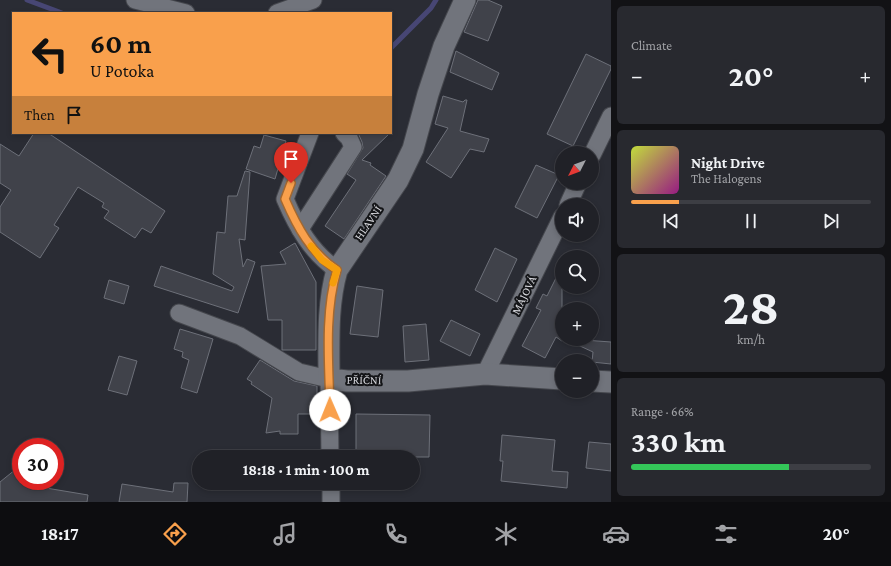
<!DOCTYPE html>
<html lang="en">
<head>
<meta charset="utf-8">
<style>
	:root { --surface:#202127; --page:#28292f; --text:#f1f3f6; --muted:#a2a3a7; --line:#3d3e44; --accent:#f9a04c }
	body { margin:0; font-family:"Crimson Pro",serif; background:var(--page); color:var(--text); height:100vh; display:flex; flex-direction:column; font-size:15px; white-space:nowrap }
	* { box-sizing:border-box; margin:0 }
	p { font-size:13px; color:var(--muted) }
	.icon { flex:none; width:22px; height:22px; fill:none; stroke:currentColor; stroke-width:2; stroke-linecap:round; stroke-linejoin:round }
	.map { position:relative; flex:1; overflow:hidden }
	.side { display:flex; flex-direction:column; gap:6px; padding:6px; background:#121215; width:280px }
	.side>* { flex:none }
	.banner { position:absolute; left:12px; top:12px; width:380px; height:122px; border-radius:0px; box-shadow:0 2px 6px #0003,0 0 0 1px var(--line); background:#f9a04c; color:#111; overflow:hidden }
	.needle { width:26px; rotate:228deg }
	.controls { position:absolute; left:555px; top:146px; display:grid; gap:8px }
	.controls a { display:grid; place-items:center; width:44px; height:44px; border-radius:50%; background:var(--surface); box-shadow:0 2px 6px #0003,0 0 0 1px var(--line); font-size:20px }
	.speed { position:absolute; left:12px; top:438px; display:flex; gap:8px; font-size:20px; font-weight:700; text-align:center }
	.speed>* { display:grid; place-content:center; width:52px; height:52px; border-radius:50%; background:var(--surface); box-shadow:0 2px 6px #0003,0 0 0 1px var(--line); line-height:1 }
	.speed .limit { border:6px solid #d22; background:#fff; color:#111 }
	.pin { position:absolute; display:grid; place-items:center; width:34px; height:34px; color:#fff; margin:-41px -17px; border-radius:50% 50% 50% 0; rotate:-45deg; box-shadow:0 0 4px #0007 }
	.pin .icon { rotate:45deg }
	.me { position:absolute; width:44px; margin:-22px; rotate:359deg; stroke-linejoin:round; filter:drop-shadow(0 0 3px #0008) }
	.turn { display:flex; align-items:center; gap:14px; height:84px; padding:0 12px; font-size:18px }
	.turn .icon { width:52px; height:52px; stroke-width:2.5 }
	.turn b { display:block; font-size:28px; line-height:34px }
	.then { display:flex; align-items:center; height:38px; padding:0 12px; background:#0003; gap:8px; font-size:15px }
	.big { font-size:30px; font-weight:700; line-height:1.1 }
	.side .card { flex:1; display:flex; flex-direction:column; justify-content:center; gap:6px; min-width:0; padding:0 14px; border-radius:6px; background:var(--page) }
	.side .dial { align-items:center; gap:0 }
	.dial b { font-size:52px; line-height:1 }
	.song { display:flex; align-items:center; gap:12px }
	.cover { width:48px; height:48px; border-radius:6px; background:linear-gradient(135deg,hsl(70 70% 55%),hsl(310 70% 35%)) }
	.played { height:4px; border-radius:2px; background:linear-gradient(90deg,var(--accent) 20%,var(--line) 20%) }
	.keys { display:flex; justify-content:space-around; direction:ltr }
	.heat { display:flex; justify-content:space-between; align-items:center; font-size:22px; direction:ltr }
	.charge { height:6px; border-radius:3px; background:linear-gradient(90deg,#34c759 66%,var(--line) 0) }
	.trip { position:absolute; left:192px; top:450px; width:228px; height:40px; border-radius:20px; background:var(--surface); box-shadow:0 2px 6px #0003,0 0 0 1px var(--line); font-weight:700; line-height:40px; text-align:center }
	.tab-bar { display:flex; height:64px; justify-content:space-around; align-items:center; background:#0d0d10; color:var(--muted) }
	.tab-bar .icon { width:28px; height:28px }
	.tab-bar .active { color:var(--accent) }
	.tab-bar b { font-size:18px; color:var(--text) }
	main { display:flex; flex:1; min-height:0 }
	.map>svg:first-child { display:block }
</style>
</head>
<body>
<main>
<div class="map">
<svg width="611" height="502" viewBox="0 0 611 502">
	<rect width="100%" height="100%" fill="#2a2c34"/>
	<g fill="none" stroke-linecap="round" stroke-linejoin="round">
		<g stroke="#474674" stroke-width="5">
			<path d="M 27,0 L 62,13"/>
			<path d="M 391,48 L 431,8 L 436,0"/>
		</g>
	</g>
	<g fill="#40424a" stroke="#6d7079">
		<path d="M 478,0 L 488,0 L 502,6 L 488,41 L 464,32 Z"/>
		<path d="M 456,51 L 499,73 L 492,90 L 450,72 Z"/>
		<path d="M 586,54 L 611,66 L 611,69 L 573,146 L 547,134 Z"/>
		<path d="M 443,96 L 463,102 L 465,100 L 467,100 L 460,131 L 489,139 L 484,152 L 470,149 L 451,178 L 426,162 L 448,128 L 435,124 Z"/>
		<path d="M 34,133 L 48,133 L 165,211 L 151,233 L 142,228 L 135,238 L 104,218 L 109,211 L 102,207 L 104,203 L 78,187 L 54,225 L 59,228 L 40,258 L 0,232 L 0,207 L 11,190 L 0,183 L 0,144 L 19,156 Z"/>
		<path d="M 358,133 L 390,133 L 362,160 L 371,163 L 370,165 L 386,176 L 344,239 L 325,226 L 356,180 L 347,174 L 363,148 L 362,142 Z"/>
		<path d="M 264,135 L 286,141 L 275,179 L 246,169 L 254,146 L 260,148 Z"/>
		<path d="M 536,165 L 559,175 L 537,218 L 515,207 Z"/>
		<path d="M 245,171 L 250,172 L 245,240 L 239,239 L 243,267 L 247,259 L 255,262 L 238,313 L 154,286 L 161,266 L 232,291 L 234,287 L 213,274 L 217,232 L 225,233 L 228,196 L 237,196 Z"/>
		<path d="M 295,243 L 316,282 L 316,350 L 282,350 L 282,320 L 268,320 L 261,266 L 286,264 L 280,252 Z"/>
		<path d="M 495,248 L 517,259 L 497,302 L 475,290 Z"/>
		<path d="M 562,266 L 562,341 L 556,337 L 545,358 L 522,346 L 541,310 L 536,308 L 543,294 L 547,296 Z"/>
		<path d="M 109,280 L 129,286 L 124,304 L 104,298 Z"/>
		<path d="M 357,286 L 383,290 L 378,337 L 350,334 Z"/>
		<path d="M 451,320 L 480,334 L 470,356 L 440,341 Z"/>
		<path d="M 426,324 L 429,360 L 405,362 L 403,326 Z"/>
		<path d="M 180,329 L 213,339 L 197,393 L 181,388 L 189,360 L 182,357 L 183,352 L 174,349 Z"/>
		<path d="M 570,339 L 611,342 L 611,364 L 592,362 L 593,352 L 567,340 Z"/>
		<path d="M 119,356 L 137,361 L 127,395 L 108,390 Z"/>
		<path d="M 260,360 L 294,381 L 317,386 L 317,414 L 298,414 L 298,434 L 280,434 L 280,431 L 266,433 L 272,398 L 251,384 L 252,382 L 247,379 Z"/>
		<path d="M 356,414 L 430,415 L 429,457 L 400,457 L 400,451 L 356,452 Z"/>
		<path d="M 502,435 L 555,440 L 552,471 L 568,472 L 567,488 L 501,481 L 503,461 L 500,461 Z"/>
		<path d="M 589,442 L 611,444 L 611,471 L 586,468 Z"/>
		<path d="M 21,465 L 21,481 L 41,481 L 40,487 L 88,495 L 87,502 L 0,502 L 0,482 Z"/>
		<path d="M 174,483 L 188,483 L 187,502 L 119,502 L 122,484 L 173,492 Z"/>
	</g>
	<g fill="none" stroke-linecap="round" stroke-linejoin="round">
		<g stroke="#45474d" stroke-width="19">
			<g id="minor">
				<path d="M 135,0 L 186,13"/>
				<path d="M 277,13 L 313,0"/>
				<path d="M 310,133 L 285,199 C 297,227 311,252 337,270"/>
				<path d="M 592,155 L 611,116"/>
				<path d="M 568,205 L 578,183"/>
				<path d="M 300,229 L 353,147 L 349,138 L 344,133"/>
				<path d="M 179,313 L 240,336 L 299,372 L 329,379 L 330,457"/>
				<path d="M 485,374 L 562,217"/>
				<path d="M 331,483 L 331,502"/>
			</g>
		</g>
		<g stroke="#45474d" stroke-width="23">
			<g id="tertiary">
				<path d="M 465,0 L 444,46 L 428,94 L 413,149 L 398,180 L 337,270 C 327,305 329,342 329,379 L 347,381 L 408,381 L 485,374 L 562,379"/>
				<path d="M 592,381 L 611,382"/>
			</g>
		</g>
		<use href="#minor" stroke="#71747c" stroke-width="17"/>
		<use href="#tertiary" stroke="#71747c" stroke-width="21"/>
	</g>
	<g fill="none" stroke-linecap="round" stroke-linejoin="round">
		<g stroke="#a26831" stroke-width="10">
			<path id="route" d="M 291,183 L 285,199 C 297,227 311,253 337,270 C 324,314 329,364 330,410"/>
		</g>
		<use href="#route" stroke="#f9a04c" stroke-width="7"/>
		<path stroke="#f59e0b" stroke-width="7" d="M 311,246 L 322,260 L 337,270 L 333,283"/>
	</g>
	<g text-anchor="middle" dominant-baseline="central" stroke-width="4" stroke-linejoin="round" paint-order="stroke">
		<g font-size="12" fill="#d4d5da" stroke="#141518">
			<text transform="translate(368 223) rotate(-56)">HLAVNÍ</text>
			<text transform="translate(524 295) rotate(-64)">MÁJOVÁ</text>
			<text transform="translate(364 380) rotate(1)">PŘÍČNÍ</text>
		</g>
	</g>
</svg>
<div class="controls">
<a><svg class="needle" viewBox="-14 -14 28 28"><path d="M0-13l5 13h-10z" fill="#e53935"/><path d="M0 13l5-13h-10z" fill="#a2a3a7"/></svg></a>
<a><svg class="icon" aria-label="sound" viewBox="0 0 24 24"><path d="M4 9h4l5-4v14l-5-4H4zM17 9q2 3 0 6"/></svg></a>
<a><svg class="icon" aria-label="search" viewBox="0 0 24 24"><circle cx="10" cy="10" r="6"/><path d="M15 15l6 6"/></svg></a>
<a>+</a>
<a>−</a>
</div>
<div class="speed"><div class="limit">30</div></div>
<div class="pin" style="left:291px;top:183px;background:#d93025"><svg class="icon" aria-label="arrive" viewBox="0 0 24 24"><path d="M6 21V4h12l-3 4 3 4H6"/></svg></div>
<svg class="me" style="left:330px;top:410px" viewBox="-20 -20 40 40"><circle r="19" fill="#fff"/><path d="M0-13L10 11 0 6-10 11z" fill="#f9a04c"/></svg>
<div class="trip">18:18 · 1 min · 100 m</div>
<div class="banner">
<div class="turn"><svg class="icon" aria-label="left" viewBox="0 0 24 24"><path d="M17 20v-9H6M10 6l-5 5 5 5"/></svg><div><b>60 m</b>U Potoka</div></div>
<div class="then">Then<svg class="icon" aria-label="arrive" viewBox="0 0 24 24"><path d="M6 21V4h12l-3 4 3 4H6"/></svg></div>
</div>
</div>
<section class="side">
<div class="card"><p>Climate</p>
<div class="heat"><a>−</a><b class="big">20°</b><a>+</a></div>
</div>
<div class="card">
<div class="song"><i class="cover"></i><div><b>Night Drive</b><p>The Halogens</p></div></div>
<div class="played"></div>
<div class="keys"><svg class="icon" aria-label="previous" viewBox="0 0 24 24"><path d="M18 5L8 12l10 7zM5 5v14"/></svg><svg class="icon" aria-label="pause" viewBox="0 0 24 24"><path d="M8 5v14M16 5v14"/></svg><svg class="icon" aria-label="next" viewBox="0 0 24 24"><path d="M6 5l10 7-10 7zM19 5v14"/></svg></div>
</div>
<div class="card dial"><b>28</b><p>km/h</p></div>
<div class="card"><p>Range · 66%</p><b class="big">330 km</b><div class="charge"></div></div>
</section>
</main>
<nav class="tab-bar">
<b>18:17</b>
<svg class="icon active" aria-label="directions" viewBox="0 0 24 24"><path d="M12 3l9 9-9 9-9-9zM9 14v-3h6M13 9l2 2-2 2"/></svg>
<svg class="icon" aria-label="music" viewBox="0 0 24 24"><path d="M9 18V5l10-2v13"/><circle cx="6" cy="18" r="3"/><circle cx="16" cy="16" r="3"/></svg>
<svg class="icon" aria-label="phone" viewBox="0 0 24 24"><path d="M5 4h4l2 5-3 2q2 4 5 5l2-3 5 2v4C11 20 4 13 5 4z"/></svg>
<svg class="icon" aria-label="climate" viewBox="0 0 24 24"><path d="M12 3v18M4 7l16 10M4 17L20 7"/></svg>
<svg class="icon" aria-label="car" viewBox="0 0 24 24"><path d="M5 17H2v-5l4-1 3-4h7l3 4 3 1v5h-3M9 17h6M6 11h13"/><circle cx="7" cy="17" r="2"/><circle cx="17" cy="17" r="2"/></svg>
<svg class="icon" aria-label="filters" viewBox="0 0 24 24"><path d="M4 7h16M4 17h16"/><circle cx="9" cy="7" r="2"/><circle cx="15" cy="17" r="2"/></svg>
<b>20°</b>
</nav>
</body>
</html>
